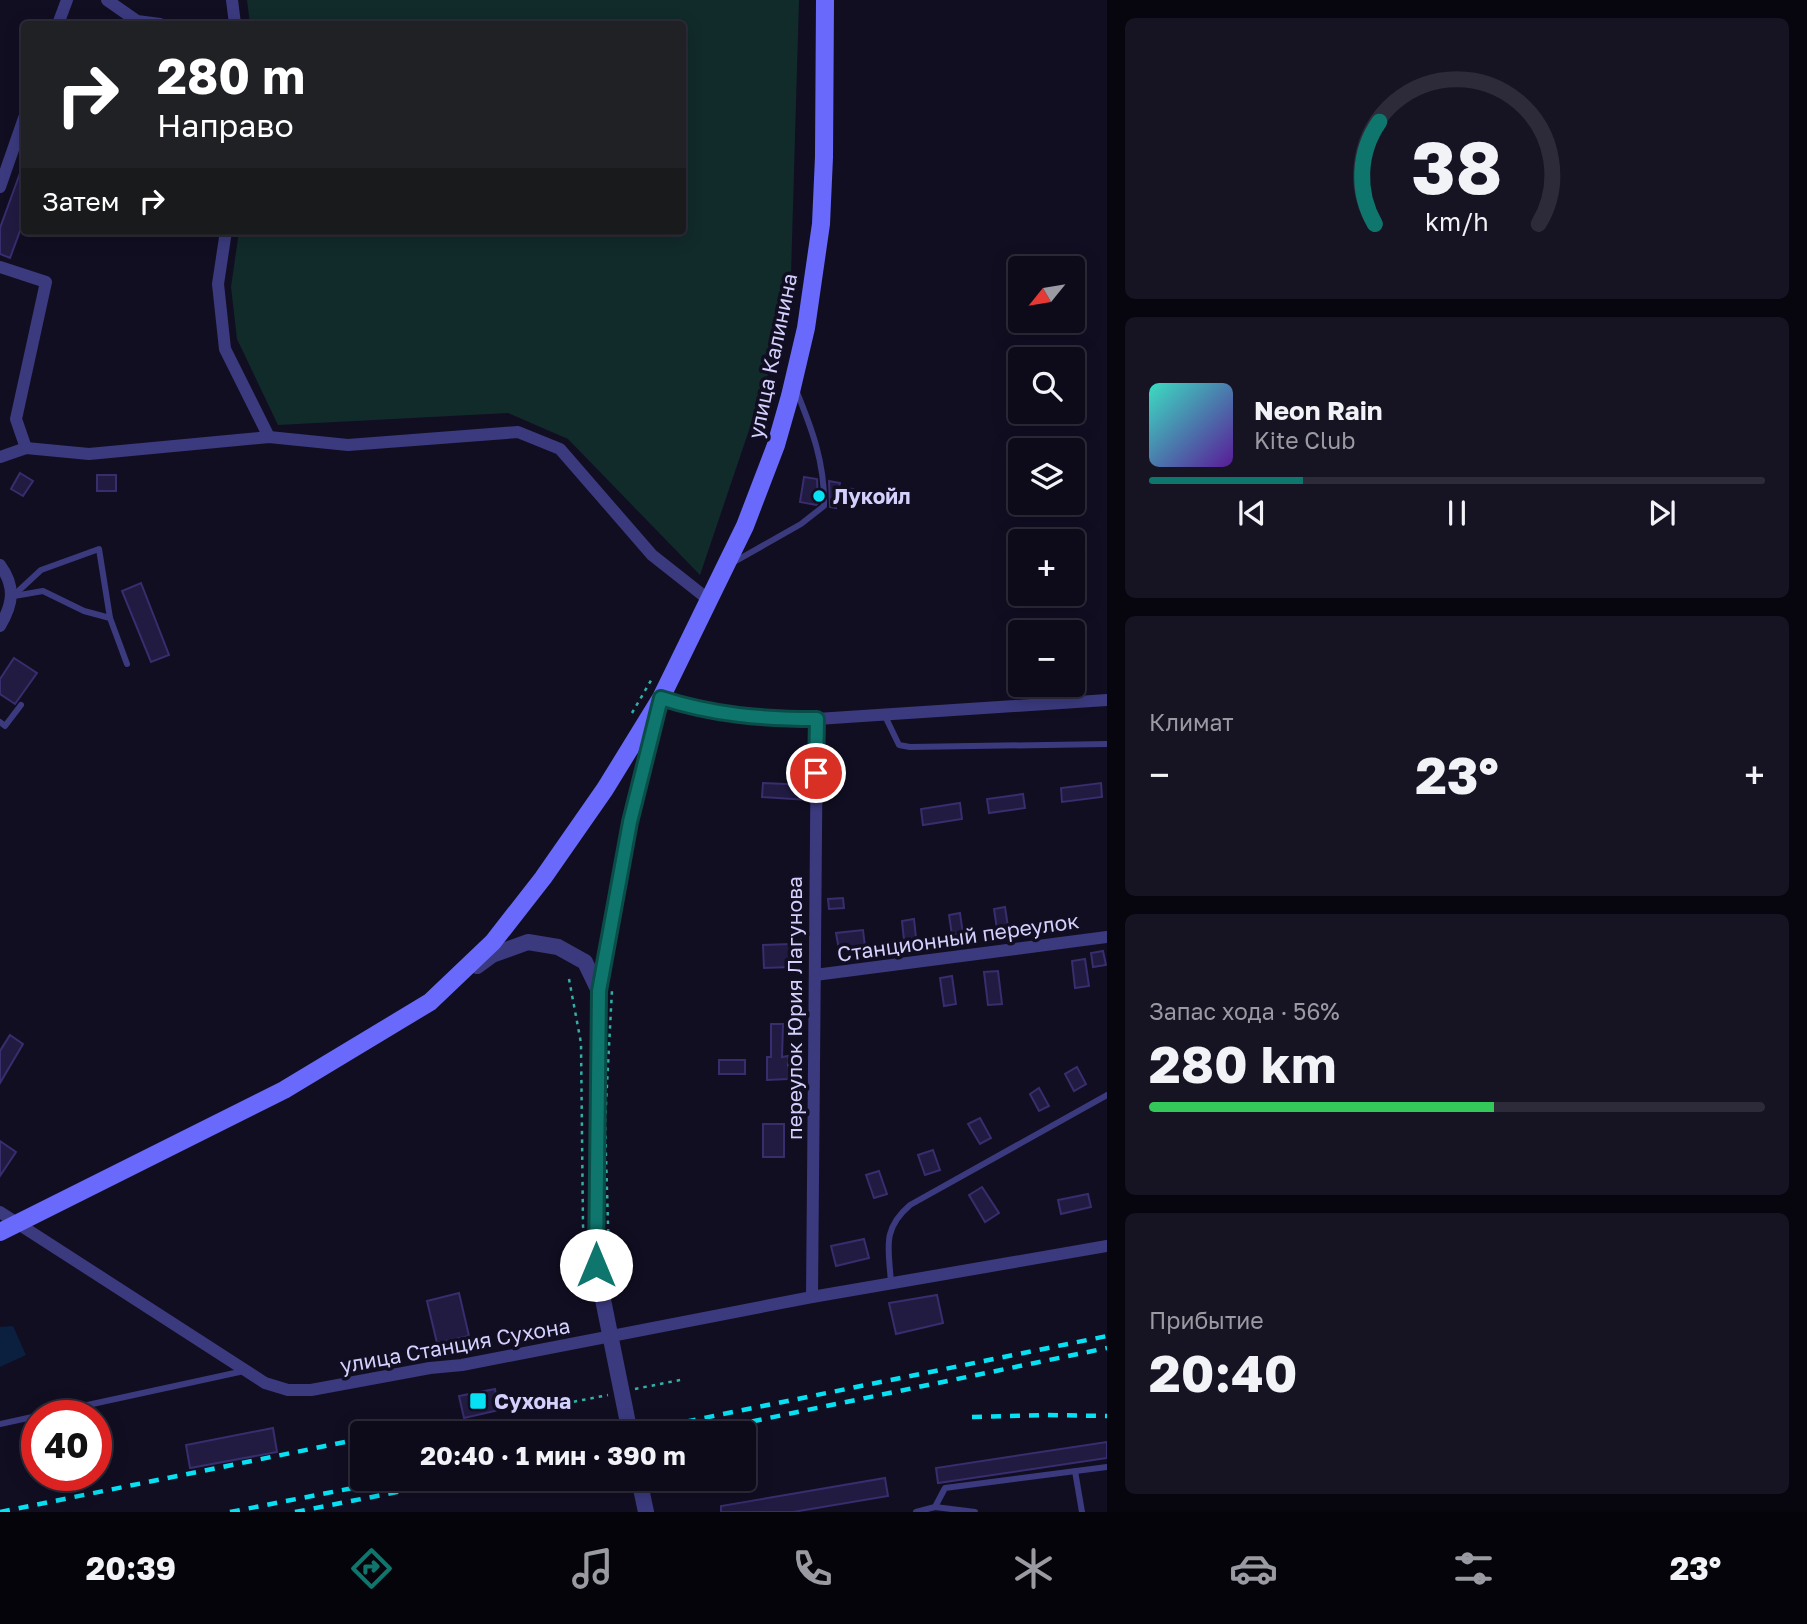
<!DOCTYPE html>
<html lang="ru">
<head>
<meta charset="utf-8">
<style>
	:root { --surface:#0d0a1a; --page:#161323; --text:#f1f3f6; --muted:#9a9aa2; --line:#2d2b39; --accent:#0f766e }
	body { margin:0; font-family:"Golos Text",sans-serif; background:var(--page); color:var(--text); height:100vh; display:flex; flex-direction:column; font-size:26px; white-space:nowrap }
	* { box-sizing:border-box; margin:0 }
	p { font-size:23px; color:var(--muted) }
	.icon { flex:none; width:38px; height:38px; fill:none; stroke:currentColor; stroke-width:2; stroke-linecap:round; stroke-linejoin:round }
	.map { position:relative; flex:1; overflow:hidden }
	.sheet { display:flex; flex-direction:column; gap:18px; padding:18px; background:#07060e; width:700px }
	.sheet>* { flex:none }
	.hud { position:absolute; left:21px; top:21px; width:665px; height:214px; border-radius:7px; box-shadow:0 4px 18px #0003,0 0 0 2px var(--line); background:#202124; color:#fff; overflow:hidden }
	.needle { width:46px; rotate:240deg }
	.tools { position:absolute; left:1008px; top:256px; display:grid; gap:14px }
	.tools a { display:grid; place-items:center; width:77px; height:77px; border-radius:7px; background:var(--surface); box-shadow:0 4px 18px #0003,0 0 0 2px var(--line); font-size:35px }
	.speed { position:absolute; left:21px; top:1400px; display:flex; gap:14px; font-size:35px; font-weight:700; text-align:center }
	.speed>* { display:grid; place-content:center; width:91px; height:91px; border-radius:50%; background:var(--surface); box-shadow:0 4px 18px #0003,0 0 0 2px var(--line); line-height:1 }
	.speed .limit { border:10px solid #d22; background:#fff; color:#111 }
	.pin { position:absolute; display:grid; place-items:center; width:60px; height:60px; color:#fff; margin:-30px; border:4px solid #fff; border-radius:50%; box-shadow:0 2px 7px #0007 }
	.me { position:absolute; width:77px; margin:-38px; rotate:0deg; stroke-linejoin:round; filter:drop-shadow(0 0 5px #0008) }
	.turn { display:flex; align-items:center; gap:24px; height:147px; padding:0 21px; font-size:32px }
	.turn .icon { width:91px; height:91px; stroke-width:2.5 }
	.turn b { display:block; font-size:49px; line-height:60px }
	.then { display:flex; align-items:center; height:66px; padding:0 21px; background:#0003; gap:14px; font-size:26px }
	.big { font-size:52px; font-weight:700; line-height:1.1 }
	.sheet .tile { flex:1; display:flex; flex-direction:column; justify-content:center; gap:10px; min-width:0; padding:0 24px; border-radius:10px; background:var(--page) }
	.sheet .dial { align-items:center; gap:0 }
	.dial svg { height:182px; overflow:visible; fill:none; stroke:var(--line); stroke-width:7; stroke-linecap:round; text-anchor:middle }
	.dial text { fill:var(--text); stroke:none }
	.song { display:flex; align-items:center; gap:21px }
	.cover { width:84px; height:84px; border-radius:10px; background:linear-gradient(135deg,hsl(170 70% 55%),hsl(270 70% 35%)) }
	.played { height:7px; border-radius:4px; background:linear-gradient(90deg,var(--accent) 25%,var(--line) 25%) }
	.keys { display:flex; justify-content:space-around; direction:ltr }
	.heat { display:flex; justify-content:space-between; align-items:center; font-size:38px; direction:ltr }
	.charge { height:10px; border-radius:5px; background:linear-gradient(90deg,#34c759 56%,var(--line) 0) }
	.trip { position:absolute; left:350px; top:1421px; width:406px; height:70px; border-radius:7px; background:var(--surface); box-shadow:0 4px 18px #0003,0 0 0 2px var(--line); font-weight:700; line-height:70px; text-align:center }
	.tabs { display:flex; height:112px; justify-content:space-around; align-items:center; background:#05040a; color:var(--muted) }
	.tabs .icon { width:49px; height:49px }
	.tabs .current { color:var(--accent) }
	.tabs b { font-size:32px; color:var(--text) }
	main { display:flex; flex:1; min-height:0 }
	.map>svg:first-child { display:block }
</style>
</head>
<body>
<main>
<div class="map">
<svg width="1107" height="1512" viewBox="0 0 1107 1512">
	<rect width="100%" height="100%" fill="#110e22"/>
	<path fill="#112b2a" d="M 247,0 L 799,0 L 790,309 L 700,575 L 568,439 L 508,413 L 278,425 L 237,339 L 231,287 L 239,231 L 682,231 L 682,24 L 250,24 Z"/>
	<path fill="#0b1f3e" d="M 13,1326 L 26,1355 L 0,1367 L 0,1327 Z"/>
	<g fill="#211b42" stroke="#382d6d" stroke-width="2">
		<path d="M 23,165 L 24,220 L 10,258 L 0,254 L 0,228 Z"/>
		<path d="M 20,473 L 33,481 L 23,496 L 11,489 Z"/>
		<rect x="97" y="475" width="19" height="16"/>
		<path d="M 804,477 L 817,479 L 818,503 L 816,505 L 800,502 Z"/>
		<path d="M 829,481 L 840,483 L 839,487 L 853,489 L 850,506 L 836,504 L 836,508 L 830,507 Z"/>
		<path d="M 141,583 L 169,655 L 151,662 L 122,591 Z"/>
		<path d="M 14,658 L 37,673 L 15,704 L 0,694 L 0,679 Z"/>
		<path d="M 763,783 L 808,785 L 808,800 L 762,797 Z"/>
		<path d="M 1101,783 L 1102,797 L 1062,802 L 1061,788 Z"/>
		<path d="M 1023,794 L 1025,808 L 989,813 L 987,799 Z"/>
		<path d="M 960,803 L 962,819 L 923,825 L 921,809 Z"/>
		<path d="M 843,898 L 844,908 L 829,909 L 828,899 Z"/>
		<path d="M 1005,907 L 1008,927 L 997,929 L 994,909 Z"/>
		<path d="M 960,913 L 963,934 L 952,935 L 949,915 Z"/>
		<path d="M 914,919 L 916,938 L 904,940 L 902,921 Z"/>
		<path d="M 863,930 L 865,947 L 839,950 L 836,933 Z"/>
		<path d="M 790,944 L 791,967 L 764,968 L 763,945 Z"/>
		<path d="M 1103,951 L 1106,965 L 1093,967 L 1091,953 Z"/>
		<path d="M 1085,959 L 1089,986 L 1075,988 L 1072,961 Z"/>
		<path d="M 998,971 L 1002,1004 L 988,1005 L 984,972 Z"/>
		<path d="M 952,976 L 956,1004 L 944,1006 L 940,978 Z"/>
		<path d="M 771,1024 L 783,1024 L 782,1057 L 788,1056 L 788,1079 L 767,1080 L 767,1057 L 771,1057 Z"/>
		<path d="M 10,1035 L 23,1044 L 0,1083 L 0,1051 Z"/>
		<rect x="719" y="1060" width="26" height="14"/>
		<path d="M 1077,1067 L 1086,1084 L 1074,1091 L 1065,1074 Z"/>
		<path d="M 1039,1088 L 1049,1106 L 1039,1111 L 1030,1094 Z"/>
		<path d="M 980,1118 L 991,1138 L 980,1144 L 968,1124 Z"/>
		<rect x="763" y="1124" width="21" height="33"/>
		<path d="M 0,1141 L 16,1152 L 0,1176 Z"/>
		<path d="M 933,1150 L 940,1170 L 925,1175 L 918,1155 Z"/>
		<path d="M 879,1171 L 887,1194 L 874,1198 L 866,1175 Z"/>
		<path d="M 982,1187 L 999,1213 L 985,1222 L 969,1195 Z"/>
		<path d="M 1088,1194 L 1091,1207 L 1061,1214 L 1058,1200 Z"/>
		<path d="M 864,1239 L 869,1258 L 836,1266 L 831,1246 Z"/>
		<path d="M 459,1293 L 469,1336 L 437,1343 L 427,1301 Z"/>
		<path d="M 937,1295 L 943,1323 L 896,1334 L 889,1303 Z"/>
		<path d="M 495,1389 L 499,1410 L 464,1418 L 459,1396 Z"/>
		<path d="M 273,1428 L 277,1452 L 190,1468 L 186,1445 Z"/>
		<path d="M 1107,1442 L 1107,1458 L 938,1483 L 936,1468 Z"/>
		<path d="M 885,1478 L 888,1496 L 793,1512 L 721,1512 L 721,1506 Z"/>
	</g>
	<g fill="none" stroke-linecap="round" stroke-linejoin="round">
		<g stroke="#31b0a5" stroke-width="2.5" stroke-dasharray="3.5 5" stroke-linecap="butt">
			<path d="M 632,713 L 653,677"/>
			<path d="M 635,1389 L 685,1379"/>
			<path d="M 557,1405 L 608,1395"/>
		</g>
		<g stroke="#3b3a7f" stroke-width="6">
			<path d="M 734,562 L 801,524 L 824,506 C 825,463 812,429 796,390"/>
			<path d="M 13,596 L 41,570 L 99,549 L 110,618"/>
			<path d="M 14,596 L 43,591 L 84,611 L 110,618 L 127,664"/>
			<path d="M 884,714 L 899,745 L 910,747 L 1107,744"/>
			<path d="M 0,722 L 5,726 L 21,705"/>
			<path d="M 891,1283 C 889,1249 881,1230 910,1205 L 1107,1095"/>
			<path d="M 37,1416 L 244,1371"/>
			<path d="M 0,1424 L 37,1416"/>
			<path d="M 1075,1471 L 1082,1512"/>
			<path d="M 935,1507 L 975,1512"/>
			<path d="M 916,1512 L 935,1507 L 945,1488 L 1107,1467"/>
		</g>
		<g stroke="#3b3a7f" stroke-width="12">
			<path d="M 107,0 L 137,21 L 160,24"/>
			<path d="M 232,0 L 235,24"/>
			<path d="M 58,24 L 67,0"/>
			<path d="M 0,187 L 24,118"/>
			<path d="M 226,231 L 218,284 L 225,349 L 269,437"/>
			<path d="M 0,267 L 46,282 L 16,419 L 26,448"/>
			<path d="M 0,457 L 26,448 L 89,454 L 269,437 L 348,445 L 518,432 L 560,449 L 652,555 L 709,600"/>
			<path d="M 0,565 C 16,587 13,604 0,626"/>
			<path d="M 661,698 C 713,715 763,719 817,719 L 1107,700"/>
			<path d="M 815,975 L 1107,937"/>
			<path d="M 0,1212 L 265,1383 L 288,1390 L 311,1390 L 430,1368 L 462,1365 L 812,1297 L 1107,1246"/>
			<path d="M 812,1297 L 817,719"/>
		</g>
		<g stroke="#3b3a7f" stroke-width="16">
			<path d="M 477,966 L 492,955 L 528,942 L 558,947 L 585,962 L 599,991"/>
			<path d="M 596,1265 L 599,991 L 630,822 L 659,707"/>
			<path d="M 639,1479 L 646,1512"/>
		</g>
		<path stroke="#696afb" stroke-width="18" d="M 0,1232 L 284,1090 L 430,1002 L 493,942 L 543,878 L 605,789 L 661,698 L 745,526 L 776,445 L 790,396 L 806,328 L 821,224 L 824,157 L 825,0"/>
		<g stroke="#06e2f3" stroke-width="4.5" stroke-dasharray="10 9" stroke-linecap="butt">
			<path d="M 972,1417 L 1047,1415 L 1107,1416"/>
			<path d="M 630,1433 L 1107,1336"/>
			<path d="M 696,1433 L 1107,1348"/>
			<path d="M 0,1512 L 360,1439"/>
			<path d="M 230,1512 L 399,1479"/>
			<path d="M 295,1512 L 464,1479"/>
		</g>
		<g stroke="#31b0a5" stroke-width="2.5" stroke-dasharray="3.5 5" stroke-linecap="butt">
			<path d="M 569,979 L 581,1043 L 583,1226 L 587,1255"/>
			<path d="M 609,1258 L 605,1122 L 612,990"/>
		</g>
		<path stroke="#3b3a7f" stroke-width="16" d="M 596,1265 L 630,1433"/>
	</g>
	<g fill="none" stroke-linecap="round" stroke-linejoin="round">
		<g stroke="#0a4d48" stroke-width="18">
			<path id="route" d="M 596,1265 L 599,991 L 630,822 L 661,698 C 713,715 763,719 817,719 L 816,773"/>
		</g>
		<use href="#route" stroke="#0f766e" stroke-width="12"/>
	</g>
	<g fill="#06e2f3" stroke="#110e22" stroke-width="2.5">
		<circle cx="819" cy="496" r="7"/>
		<rect x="469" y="1392" width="18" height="18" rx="3.5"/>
	</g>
	<g text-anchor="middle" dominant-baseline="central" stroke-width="7" stroke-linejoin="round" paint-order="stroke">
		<g font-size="21" fill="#d4d0fe" stroke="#110e22">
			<text transform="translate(772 356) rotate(-78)">улица Калинина</text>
			<text transform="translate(958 937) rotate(-8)">Станционный переулок</text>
			<text transform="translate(794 1008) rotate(-90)">переулок Юрия Лагунова</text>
			<text transform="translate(455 1345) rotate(-10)">улица Станция Сухона</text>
		</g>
		<g font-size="21" font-weight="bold" fill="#d4d0fe" stroke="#110e22" text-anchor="start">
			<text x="833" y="496">Лукойл</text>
			<text x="494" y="1401">Сухона</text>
		</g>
	</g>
</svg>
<div class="tools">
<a><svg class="needle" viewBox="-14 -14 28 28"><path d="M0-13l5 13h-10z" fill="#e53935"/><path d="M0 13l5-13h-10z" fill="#9a9aa2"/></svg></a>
<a><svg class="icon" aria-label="search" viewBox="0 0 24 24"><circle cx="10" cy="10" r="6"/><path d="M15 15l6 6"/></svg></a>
<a><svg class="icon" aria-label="layers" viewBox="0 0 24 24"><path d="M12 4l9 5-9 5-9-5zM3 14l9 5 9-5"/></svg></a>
<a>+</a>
<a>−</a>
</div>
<div class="speed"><div class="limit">40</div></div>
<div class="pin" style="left:816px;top:773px;background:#d93025"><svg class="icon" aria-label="arrive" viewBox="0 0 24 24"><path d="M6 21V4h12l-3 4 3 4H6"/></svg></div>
<svg class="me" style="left:596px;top:1265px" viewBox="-20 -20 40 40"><circle r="19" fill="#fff"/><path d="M0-13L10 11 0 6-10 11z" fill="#0f766e"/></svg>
<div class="trip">20:40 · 1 мин · 390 m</div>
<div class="hud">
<div class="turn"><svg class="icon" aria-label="right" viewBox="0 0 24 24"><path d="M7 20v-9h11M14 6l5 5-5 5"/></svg><div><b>280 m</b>Направо</div></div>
<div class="then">Затем<svg class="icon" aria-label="right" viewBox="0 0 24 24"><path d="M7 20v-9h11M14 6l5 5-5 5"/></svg></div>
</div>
</div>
<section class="sheet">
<div class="tile dial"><svg viewBox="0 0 100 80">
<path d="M14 69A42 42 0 1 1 86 69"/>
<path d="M14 69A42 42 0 0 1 16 24" stroke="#0f766e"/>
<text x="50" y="56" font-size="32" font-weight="700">38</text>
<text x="50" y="72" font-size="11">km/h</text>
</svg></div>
<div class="tile">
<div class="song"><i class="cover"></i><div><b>Neon Rain</b><p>Kite Club</p></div></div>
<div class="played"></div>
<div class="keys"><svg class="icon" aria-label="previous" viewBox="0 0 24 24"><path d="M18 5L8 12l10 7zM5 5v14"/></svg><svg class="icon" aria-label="pause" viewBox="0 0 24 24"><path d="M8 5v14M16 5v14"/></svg><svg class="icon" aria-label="next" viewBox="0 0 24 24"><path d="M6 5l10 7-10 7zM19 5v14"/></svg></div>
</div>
<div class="tile"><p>Климат</p>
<div class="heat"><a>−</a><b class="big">23°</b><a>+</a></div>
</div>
<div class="tile"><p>Запас хода · 56%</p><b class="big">280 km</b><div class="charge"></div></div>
<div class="tile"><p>Прибытие</p><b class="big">20:40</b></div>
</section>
</main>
<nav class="tabs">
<b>20:39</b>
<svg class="icon current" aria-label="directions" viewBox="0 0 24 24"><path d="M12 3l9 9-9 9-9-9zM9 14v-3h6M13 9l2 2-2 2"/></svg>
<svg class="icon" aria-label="music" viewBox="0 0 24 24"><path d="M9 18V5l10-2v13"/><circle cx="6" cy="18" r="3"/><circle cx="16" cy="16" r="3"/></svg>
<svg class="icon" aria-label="phone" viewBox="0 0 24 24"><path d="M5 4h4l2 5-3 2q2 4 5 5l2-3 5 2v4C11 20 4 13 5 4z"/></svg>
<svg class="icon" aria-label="climate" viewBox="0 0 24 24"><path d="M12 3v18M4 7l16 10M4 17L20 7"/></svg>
<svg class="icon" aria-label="car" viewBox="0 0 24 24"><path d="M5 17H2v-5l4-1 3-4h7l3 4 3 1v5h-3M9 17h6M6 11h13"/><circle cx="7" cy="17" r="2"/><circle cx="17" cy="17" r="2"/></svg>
<svg class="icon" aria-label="filters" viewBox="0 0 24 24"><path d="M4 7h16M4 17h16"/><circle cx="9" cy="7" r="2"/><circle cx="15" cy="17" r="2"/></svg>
<b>23°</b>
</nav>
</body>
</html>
